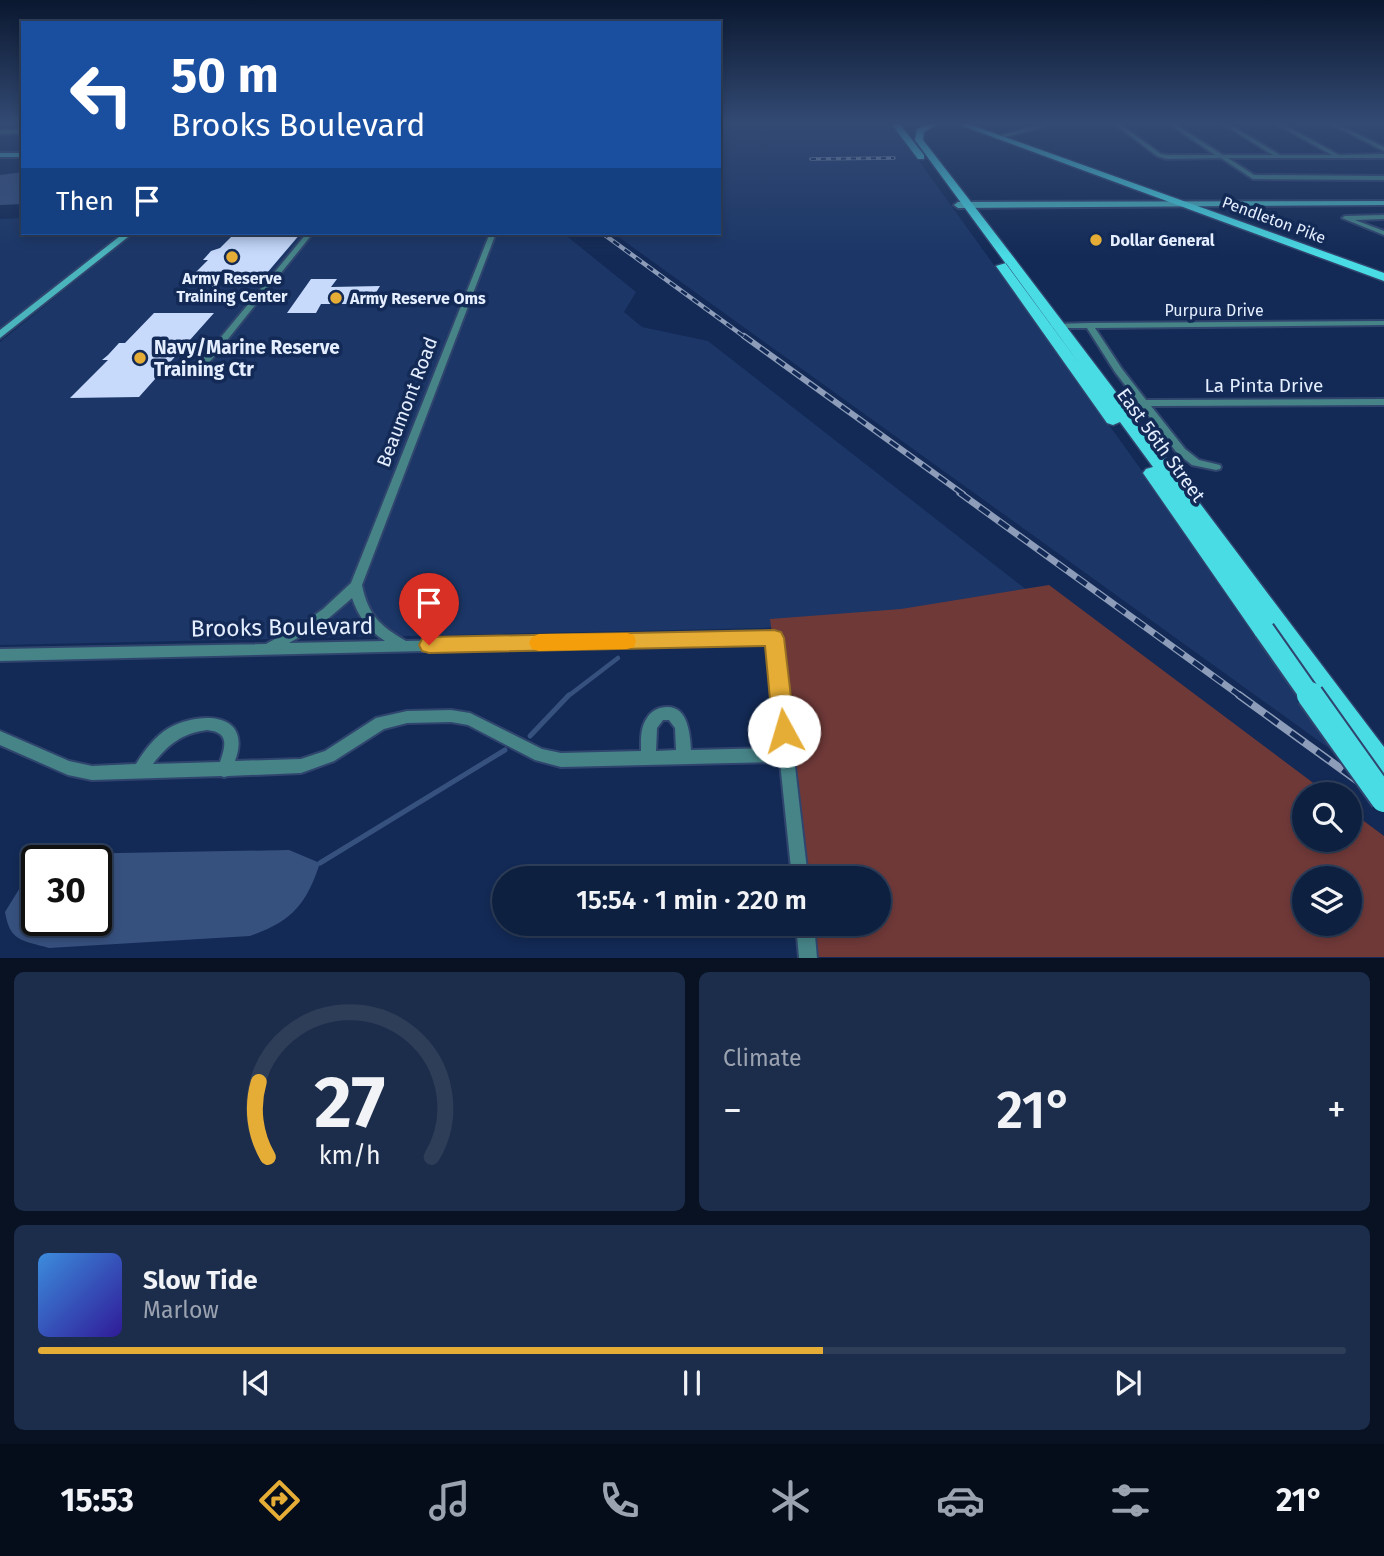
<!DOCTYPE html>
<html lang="en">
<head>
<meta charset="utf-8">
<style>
	:root { --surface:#0e2040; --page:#1c2d4b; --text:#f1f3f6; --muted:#9ba3b1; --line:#2e3e59; --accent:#e6ad36 }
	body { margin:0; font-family:"Fira Sans",sans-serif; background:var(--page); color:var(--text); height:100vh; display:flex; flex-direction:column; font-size:26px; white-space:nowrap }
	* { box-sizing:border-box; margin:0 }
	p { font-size:23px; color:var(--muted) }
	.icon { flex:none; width:38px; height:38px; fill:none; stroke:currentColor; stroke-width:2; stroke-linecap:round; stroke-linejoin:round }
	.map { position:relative; height:958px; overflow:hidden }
	.details { display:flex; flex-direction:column; gap:14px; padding:14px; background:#081223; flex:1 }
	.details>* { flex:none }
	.banner { position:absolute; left:21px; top:21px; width:700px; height:214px; border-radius:0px; box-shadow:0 4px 10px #0003,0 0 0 2px var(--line); background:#1a4fa0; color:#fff; overflow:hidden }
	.controls { position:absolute; left:1292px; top:782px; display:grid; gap:14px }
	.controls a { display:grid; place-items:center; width:70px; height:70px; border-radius:50%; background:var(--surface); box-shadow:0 4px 10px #0003,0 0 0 2px var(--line); font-size:35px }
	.speed { position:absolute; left:21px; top:845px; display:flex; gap:14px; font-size:35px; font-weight:700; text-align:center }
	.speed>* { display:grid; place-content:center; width:91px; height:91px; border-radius:50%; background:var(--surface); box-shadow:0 4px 10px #0003,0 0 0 2px var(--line); line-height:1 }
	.speed .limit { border:4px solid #111; border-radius:10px; background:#fff; color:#111 }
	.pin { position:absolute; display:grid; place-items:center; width:60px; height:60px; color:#fff; margin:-72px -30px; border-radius:50% 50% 50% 0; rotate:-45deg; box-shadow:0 0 7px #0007 }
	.pin .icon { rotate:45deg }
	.me { position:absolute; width:77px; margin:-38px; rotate:354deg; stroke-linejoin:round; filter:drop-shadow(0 0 5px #0008) }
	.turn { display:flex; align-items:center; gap:24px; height:147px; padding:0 35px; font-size:32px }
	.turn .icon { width:91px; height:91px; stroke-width:2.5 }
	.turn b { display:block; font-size:49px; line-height:60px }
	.then { display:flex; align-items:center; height:66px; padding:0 35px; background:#0003; gap:14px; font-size:26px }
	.big { font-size:52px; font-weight:600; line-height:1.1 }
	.details .tile { flex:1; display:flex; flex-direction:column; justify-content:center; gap:10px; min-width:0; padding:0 24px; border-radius:10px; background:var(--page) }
	.details .dial { align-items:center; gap:0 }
	.dial svg { height:182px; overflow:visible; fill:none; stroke:var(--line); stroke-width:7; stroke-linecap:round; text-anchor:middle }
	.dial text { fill:var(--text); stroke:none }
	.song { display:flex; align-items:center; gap:21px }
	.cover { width:84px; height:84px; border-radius:10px; background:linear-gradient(135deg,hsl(210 70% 55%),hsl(250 70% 35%)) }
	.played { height:7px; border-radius:4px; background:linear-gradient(90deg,var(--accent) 60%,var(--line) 60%) }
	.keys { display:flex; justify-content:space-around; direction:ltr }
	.heat { display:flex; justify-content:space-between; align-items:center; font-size:38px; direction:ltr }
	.details .tiles { flex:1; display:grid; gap:14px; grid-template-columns:1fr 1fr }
	.tile:last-child { grid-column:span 2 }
	.trip { position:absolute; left:492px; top:866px; width:399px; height:70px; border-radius:35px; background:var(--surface); box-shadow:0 4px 10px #0003,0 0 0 2px var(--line); font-weight:600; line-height:70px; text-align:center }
	.menu { display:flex; height:112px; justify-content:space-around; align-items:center; background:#060d1a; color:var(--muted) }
	.menu .icon { width:49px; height:49px }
	.menu .selected { color:var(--accent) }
	.menu b { font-size:32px; color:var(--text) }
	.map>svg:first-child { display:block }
</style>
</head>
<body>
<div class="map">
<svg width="1384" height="958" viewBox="0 0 1384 958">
	<rect width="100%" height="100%" fill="#132a56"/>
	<g fill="#1b3667">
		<path d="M 719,122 L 891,122 L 1355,767 L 613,233 L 719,233 Z"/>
		<path d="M 23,218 L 23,233 L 127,233 L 0,333 L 0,219 Z"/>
		<path d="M 135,233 L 563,233 L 636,292 L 624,312 L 642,327 L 708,341 L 1046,605 L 764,628 L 0,645 L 0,342 Z"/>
	</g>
	<path fill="#6f3938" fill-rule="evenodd" d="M 1049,585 L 1328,794 L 1304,794 L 1304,840 L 1349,840 L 1349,810 L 1384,836 L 1384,957 L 815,957 L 810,924 L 878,924 L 878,878 L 804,878 L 770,619 L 901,609 ZM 1304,878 L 1349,878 L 1349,924 L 1304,924 Z"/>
	<g fill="#37517f">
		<path d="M 23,172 L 23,204 L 0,205 L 0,175 Z"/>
		<path d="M 289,850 L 320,863 C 306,905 292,921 250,936 L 49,948 C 22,940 10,942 5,912 L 29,873 L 37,867 L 37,920 L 96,920 L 96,861 L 46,861 L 65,854 Z"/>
	</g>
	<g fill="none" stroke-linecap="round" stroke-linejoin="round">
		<path stroke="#37517f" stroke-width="4.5" d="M 567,697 L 618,658"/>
		<g stroke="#37517f" stroke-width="5">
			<path d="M 530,736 L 569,695"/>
			<path d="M 320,863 L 505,750"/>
		</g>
	</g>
	<g fill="#c7dafb">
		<path d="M 235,233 L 301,233 L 261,280 L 187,281 L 208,260 L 203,260 L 211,251 L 220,248 Z"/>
		<path d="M 311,279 L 337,279 L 331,287 L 380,286 L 369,304 L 321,304 L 316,313 L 287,313 Z"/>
		<path d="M 154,313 L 214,313 L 139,397 L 70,398 L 108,360 L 102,360 L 108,355 L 119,343 L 125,343 Z"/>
	</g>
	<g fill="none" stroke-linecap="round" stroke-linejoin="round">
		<g stroke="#30456e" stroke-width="4">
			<g id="street">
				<path d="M 1054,122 L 1060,122 L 1005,137 L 1002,135 Z"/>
				<path d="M 1112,122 L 1117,122 L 1161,154 L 1167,155 L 1215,155 L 1166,122 L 1171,122 L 1223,155 L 1273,155 L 1220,122 L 1225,122 L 1280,155 L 1332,155 L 1273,122 L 1278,122 L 1339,155 L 1384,154 L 1384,158 L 1228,158 L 1254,175 L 1384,176 L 1384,180 L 1253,179 L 1221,158 L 1167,159 L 1157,156 Z"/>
				<path d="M 1327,122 L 1332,122 L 1384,147 L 1384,151 Z"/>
				<rect x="1380" y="122" width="4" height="1"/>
				<path d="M 23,129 L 23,133 L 0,134 L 0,130 Z"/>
				<path d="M 1384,215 L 1384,219 L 1355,220 L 1384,231 L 1384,235 L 1342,218 L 1345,216 Z"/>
				<path d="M 307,233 L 313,233 L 208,364 L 202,364 L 202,360 Z"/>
				<path d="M 490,233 L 496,233 L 362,585 C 368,615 380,626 406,641 L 774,633 L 779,634 L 780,638 L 808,878 L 792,878 L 780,762 L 561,767 L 535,760 L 468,725 L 451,722 L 407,723 L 384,729 L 334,761 L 301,773 L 228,776 L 224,777 L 221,776 L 92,780 L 68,775 L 0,745 L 0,731 L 69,761 L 92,766 L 136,764 C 144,751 155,736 169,728 C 200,711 253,712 235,761 L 301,759 L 325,751 L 376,718 L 407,711 L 451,710 L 470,713 L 542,749 L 561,753 L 641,751 C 641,740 640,728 647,718 C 650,713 654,710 660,708 C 687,701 690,731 691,750 L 779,748 L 768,643 L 0,661 L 0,649 L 266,644 L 302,624 L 323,609 L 351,583 ZM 352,598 C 358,616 368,630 385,641 L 289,643 L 322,624 ZM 663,720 L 669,720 L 675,728 L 676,750 L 656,751 L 657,728 ZM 207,730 C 229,732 226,745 220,762 L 153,764 C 168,744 183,733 207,730 Z"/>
				<path d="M 1384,321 L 1384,325 L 1095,328 L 1122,369 L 1146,400 L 1384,399 L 1384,405 L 1151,406 L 1185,449 L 1199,460 L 1220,465 L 1221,467 L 1220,469 L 1216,470 L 1192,465 L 1177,453 L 1115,372 L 1087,328 L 1054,328 L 1050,326 L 1054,324 L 1089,323 Z"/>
				<path d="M 796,924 L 814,924 L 817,958 L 799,958 Z"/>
			</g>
		</g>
		<g stroke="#30456e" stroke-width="4">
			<g id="secondary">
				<rect x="0" y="153" width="23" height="4"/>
				<path d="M 1384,201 L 1384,205 L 958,208 L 954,205 L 958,202 Z"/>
				<path d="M 124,233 L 133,233 L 0,338 L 0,330 Z"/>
			</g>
		</g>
		<g stroke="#30456e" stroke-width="3">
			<g id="primary">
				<path d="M 890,122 L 898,122 L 924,155 L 924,159 L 918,159 Z"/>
				<path d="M 932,122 L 942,122 L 924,132 L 923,140 C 1079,340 1230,545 1384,747 L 1384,779 L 1375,775 L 1273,634 L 1264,639 L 1256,636 L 1143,473 L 1146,469 L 1153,467 L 1120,422 L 1113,425 L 1107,423 L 996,266 L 1006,263 L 1081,366 L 915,140 L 917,129 Z"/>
				<path d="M 952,122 L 963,122 L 1384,273 L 1384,281 Z"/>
			</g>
		</g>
		<use href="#street" fill="#468488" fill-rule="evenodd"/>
		<use href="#secondary" fill="#4bb5bd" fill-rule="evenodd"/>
		<use href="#primary" fill="#4adce5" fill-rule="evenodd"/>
		<g stroke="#8d9db9" stroke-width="3.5">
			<path id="rail-far4" d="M 811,159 L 894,158"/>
		</g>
		<g stroke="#8d9db9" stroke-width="4.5">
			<path id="rail-far3" d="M 602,233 L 746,338"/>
		</g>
		<g stroke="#8d9db9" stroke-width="6">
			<path id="rail-far2" d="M 744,336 L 963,494"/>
		</g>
		<g stroke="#8d9db9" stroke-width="7">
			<path id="rail-far1" d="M 960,493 L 1242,697"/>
		</g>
		<g stroke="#8d9db9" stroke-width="8">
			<path id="rail" d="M 1239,695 L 1384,800"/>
		</g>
		<use href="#rail-far4" stroke="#132a56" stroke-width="2" stroke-dasharray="5" stroke-linecap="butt"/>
		<use href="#rail-far3" stroke="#132a56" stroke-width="2.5" stroke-dasharray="7" stroke-linecap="butt"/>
		<use href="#rail-far2" stroke="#132a56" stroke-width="3.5" stroke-dasharray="10" stroke-linecap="butt"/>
		<use href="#rail-far1" stroke="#132a56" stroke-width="4.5" stroke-dasharray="12" stroke-linecap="butt"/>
		<use href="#rail" stroke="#132a56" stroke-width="5" stroke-dasharray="16" stroke-linecap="butt"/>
		<g stroke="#30456e" stroke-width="24" stroke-linecap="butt">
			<path id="primary-bridge-far1" d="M 1264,630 L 1311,697"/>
		</g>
		<g stroke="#30456e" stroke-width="30" stroke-linecap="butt">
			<path id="primary-bridge" d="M 1310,695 L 1384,799"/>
		</g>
		<use href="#primary-bridge-far1" stroke="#4adce5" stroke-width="20"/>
		<use href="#primary-bridge" stroke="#4adce5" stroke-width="26"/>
	</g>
	<linearGradient id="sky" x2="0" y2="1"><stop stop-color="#0a172f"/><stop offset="0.48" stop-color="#334a73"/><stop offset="1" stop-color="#334a73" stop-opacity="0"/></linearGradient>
	<rect width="1384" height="256" fill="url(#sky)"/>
	<path fill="#e6ad36" stroke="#967023" stroke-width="2" d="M 774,630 L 781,632 L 784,638 L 795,731 L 792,738 L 784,741 L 776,738 L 773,731 L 765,646 L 429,653 L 422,651 L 419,645 L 422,639 L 429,637 Z"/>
	<path fill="#f59e0b" d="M 627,633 L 634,635 L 636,641 L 634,647 L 627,649 L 539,651 L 532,649 L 529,643 L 532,637 L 539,634 Z"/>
	<g fill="#e6ad36" stroke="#132a56" stroke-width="2.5">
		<circle cx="1096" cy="240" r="7"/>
		<circle cx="232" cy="257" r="7"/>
		<circle cx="336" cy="298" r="7"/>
		<circle cx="140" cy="358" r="7"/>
	</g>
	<g text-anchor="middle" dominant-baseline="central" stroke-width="7" stroke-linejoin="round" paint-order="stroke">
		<g font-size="16" fill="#e4eeff" stroke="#132a56">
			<text transform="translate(1274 220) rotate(20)">Pendleton Pike</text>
			<text x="1214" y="310">Purpura Drive</text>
		</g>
		<g font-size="16" font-weight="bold" fill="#e4eeff" stroke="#132a56" text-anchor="start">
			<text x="1110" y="240">Dollar General</text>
			<text x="232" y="278" text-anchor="middle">Army Reserve<tspan x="232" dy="18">Training Center</tspan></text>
			<text x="350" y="298">Army Reserve Oms</text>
		</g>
		<g font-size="19" font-weight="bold" fill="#e4eeff" stroke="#132a56" text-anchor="start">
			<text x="154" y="347">Navy/Marine Reserve<tspan x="154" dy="22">Training Ctr</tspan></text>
		</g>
		<g font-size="19" fill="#e4eeff" stroke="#132a56">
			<text x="1264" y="385">La Pinta Drive</text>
			<text transform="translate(407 402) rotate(-69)">Beaumont Road</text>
			<text transform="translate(1161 445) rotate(54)">East 56th Street</text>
		</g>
		<g font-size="23" fill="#e4eeff" stroke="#132a56">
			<text transform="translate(282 627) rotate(-1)">Brooks Boulevard</text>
		</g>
	</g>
</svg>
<div class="controls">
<a><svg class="icon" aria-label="search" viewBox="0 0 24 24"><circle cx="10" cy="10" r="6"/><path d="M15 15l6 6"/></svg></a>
<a><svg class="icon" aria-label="layers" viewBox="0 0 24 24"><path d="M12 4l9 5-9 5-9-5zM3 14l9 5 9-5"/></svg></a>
</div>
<div class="speed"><div class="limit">30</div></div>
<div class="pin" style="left:429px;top:645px;background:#d93025"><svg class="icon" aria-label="arrive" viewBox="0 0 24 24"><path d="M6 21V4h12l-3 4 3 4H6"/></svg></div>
<svg class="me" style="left:784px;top:731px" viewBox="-20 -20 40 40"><circle r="19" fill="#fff"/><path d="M0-13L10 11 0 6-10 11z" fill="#e6ad36"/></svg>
<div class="trip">15:54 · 1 min · 220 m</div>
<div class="banner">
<div class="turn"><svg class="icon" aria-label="left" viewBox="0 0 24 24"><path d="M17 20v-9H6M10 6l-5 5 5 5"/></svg><div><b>50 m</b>Brooks Boulevard</div></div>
<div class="then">Then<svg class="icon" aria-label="arrive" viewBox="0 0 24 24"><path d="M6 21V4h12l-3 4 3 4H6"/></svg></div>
</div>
</div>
<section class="details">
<div class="tiles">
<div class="tile dial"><svg viewBox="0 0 100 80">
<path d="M14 69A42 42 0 1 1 86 69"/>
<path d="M14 69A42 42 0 0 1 10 36" stroke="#e6ad36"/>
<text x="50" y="56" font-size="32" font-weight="700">27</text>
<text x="50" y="72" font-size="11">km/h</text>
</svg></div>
<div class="tile"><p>Climate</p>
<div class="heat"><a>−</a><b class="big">21°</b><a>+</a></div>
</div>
<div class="tile">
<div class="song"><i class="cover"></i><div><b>Slow Tide</b><p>Marlow</p></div></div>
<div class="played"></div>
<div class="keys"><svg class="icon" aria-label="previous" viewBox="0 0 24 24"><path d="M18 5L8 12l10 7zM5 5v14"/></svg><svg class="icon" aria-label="pause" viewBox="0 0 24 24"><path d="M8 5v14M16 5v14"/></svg><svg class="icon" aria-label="next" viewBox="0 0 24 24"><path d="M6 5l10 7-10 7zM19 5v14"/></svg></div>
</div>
</div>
</section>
<nav class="menu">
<b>15:53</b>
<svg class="icon selected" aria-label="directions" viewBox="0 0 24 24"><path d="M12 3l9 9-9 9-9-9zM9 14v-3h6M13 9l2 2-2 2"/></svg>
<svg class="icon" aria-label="music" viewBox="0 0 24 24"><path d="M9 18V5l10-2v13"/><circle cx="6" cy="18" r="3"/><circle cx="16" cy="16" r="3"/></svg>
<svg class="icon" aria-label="phone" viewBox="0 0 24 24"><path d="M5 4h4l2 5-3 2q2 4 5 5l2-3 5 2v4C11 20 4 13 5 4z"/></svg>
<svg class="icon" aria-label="climate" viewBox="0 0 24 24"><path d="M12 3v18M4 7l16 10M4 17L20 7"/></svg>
<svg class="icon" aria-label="car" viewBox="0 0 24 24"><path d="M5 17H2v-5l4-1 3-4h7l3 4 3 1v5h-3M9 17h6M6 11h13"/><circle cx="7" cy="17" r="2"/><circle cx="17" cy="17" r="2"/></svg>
<svg class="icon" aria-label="filters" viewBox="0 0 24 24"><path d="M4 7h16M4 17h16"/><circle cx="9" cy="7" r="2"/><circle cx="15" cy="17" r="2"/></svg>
<b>21°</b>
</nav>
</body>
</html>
